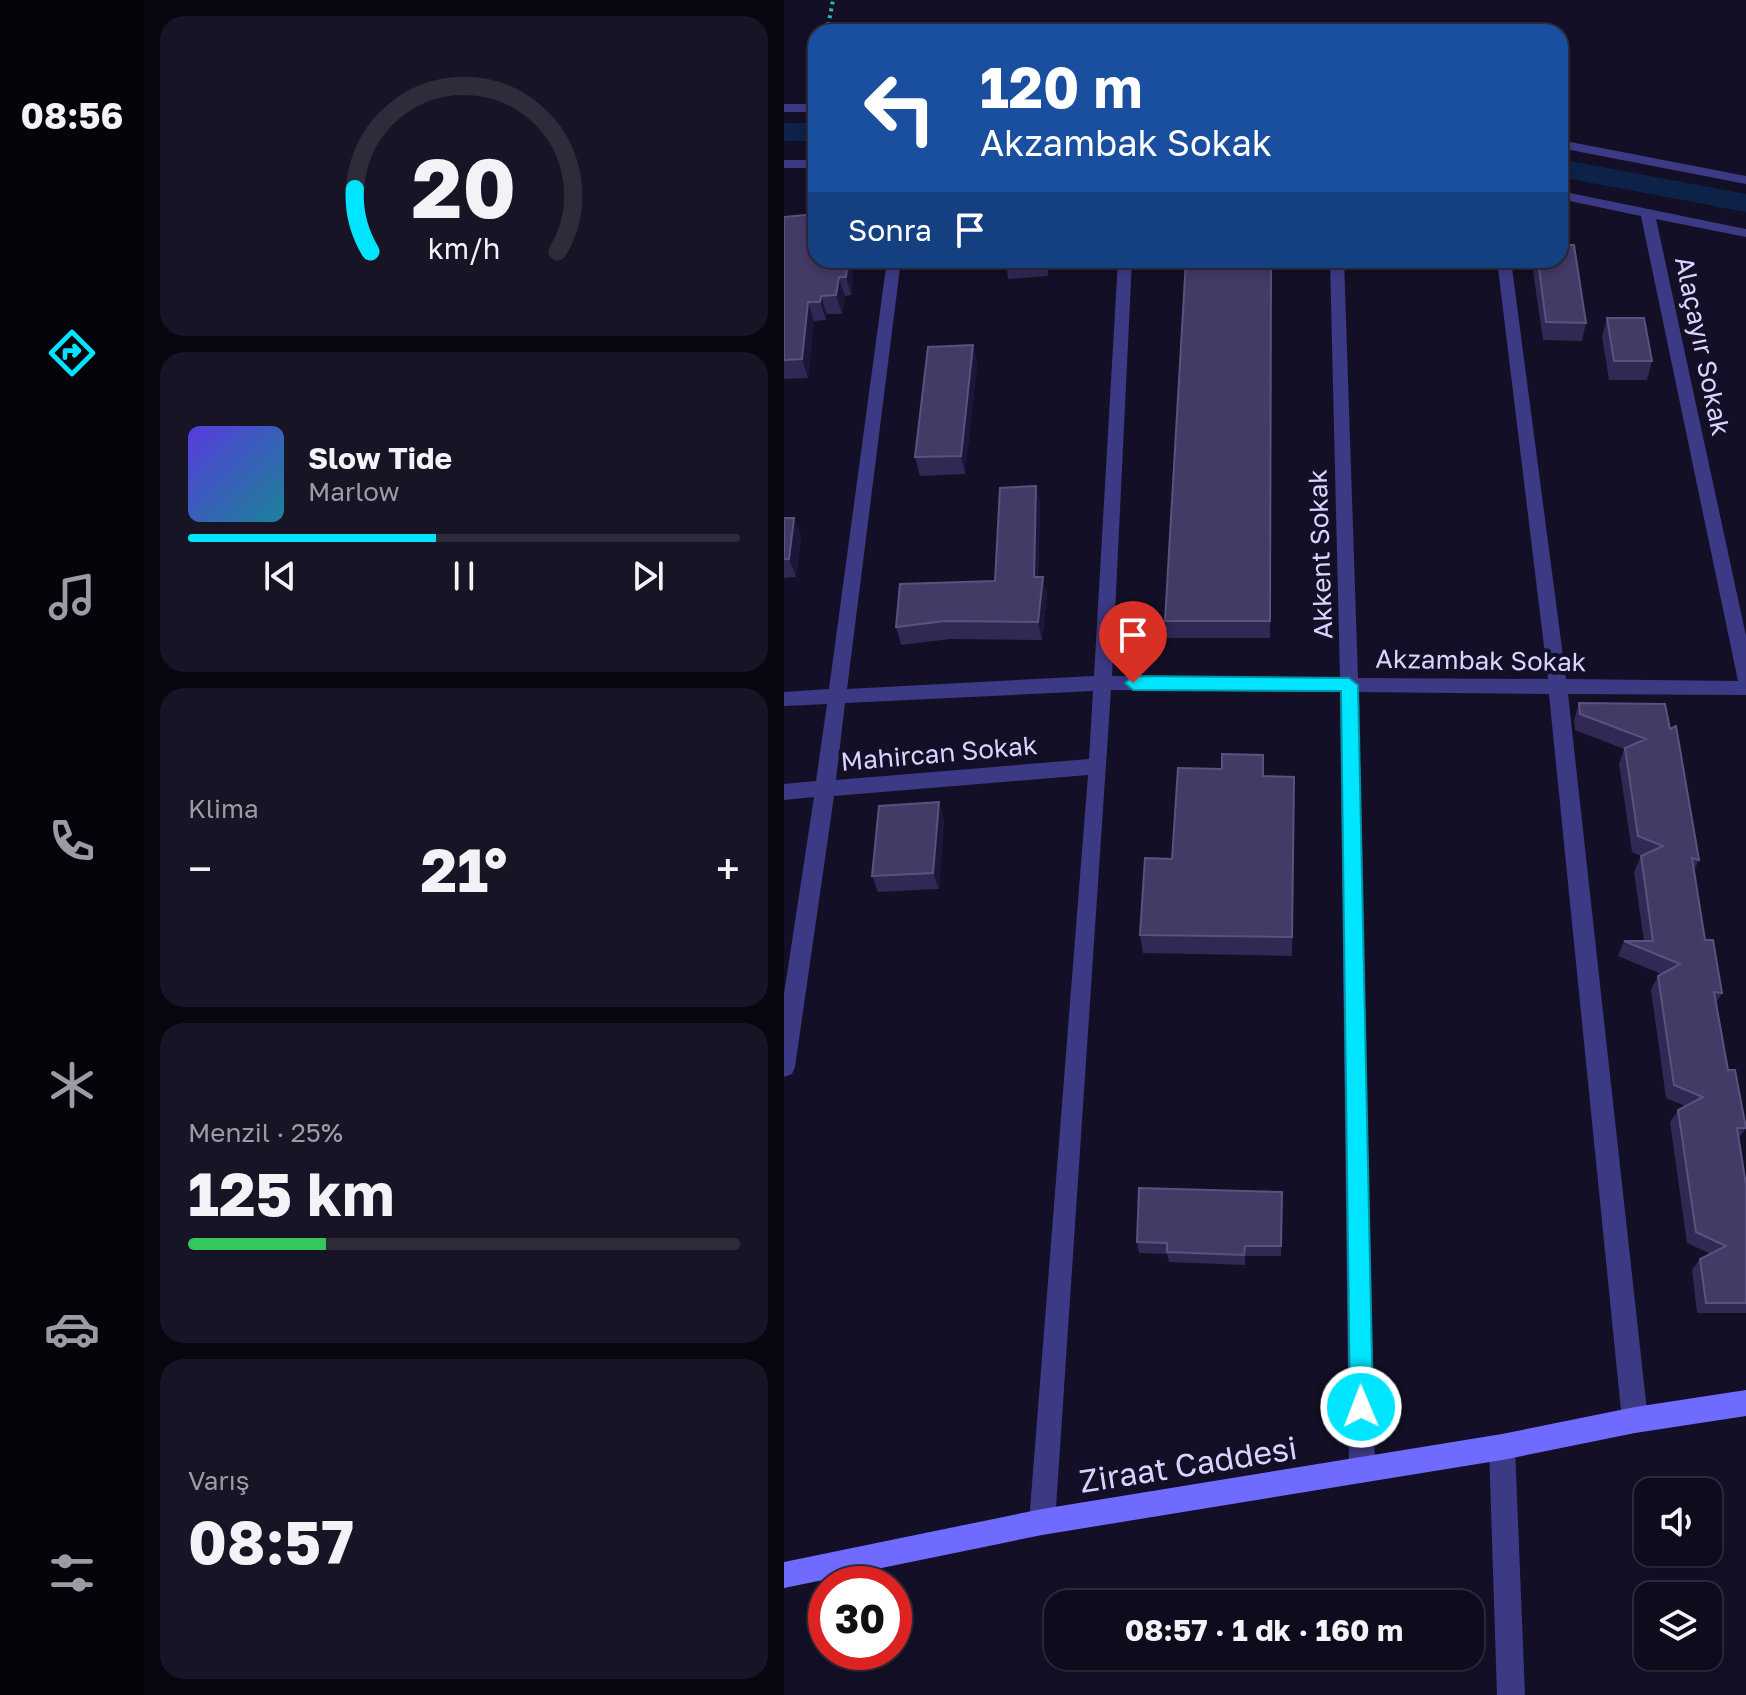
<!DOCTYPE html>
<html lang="tr">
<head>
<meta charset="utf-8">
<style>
	:root { --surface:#0e0b1c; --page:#171425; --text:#f1f3f6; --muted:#9b9ba3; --line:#2e2b3b; --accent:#00e5ff }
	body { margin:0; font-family:"Golos Text",sans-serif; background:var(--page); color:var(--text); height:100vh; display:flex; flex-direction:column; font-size:30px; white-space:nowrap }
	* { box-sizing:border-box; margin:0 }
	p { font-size:26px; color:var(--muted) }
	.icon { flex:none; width:44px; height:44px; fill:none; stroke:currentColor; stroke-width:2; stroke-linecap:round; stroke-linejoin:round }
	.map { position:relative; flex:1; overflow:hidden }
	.side { display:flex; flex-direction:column; gap:16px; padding:16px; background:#08060f; width:640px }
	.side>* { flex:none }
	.hud { position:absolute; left:24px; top:24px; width:760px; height:244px; border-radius:24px; box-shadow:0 4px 12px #0003,0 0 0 2px var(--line); background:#1a4fa0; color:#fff; overflow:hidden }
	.controls { position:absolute; left:850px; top:1478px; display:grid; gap:16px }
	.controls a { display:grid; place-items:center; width:88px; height:88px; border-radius:16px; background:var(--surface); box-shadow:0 4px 12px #0003,0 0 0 2px var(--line); font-size:40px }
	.speed { position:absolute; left:24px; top:1566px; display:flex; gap:16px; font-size:40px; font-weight:700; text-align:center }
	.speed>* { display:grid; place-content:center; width:104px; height:104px; border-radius:50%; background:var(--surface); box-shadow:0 4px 12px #0003,0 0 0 2px var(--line); line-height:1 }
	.speed .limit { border:12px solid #d22; background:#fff; color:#111 }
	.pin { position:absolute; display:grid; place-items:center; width:68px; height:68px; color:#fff; margin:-82px -34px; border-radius:50% 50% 50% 0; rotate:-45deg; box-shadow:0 0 8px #0007 }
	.pin .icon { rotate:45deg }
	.me { position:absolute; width:88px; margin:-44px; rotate:359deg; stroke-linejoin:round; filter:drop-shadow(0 0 6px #0008) }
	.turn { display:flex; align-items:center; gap:28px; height:168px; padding:0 40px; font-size:36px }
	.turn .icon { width:104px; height:104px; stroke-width:2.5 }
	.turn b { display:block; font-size:56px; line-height:68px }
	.then { display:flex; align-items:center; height:76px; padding:0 40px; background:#0003; gap:16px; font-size:30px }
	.big { font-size:60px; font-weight:700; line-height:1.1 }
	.side .tile { flex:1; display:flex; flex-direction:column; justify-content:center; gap:12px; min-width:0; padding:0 28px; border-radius:24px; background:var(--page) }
	.side .dial { align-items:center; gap:0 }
	.dial svg { height:208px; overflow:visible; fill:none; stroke:var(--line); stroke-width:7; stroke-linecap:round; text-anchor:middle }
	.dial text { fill:var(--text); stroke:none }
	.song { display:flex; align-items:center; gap:24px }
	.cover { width:96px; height:96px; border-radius:12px; background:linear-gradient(135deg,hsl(250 70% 55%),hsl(190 70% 35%)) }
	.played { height:8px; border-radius:4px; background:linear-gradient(90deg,var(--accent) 45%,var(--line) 45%) }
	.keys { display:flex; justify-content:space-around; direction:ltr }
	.heat { display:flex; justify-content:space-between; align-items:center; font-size:44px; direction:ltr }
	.charge { height:12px; border-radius:6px; background:linear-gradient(90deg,#34c759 25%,var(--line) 0) }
	.trip { position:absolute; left:260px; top:1590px; width:440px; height:80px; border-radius:24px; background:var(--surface); box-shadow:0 4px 12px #0003,0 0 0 2px var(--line); font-weight:700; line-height:80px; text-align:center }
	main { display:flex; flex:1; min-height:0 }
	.dock { display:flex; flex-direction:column; width:144px; justify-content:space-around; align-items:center; background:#06040b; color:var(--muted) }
	.dock .icon { width:56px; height:56px }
	.dock .on { color:var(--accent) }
	.dock b { font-size:36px; color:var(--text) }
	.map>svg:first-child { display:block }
</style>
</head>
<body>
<main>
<nav class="dock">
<b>08:56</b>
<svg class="icon on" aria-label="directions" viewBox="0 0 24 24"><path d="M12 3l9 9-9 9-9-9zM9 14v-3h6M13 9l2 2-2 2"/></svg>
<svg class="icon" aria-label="music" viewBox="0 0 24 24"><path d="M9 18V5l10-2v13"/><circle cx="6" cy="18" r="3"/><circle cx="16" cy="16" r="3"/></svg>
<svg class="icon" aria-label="phone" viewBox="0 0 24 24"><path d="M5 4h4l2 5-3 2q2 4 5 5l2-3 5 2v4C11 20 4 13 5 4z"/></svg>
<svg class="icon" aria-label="climate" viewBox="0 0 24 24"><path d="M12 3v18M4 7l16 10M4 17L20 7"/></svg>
<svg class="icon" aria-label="car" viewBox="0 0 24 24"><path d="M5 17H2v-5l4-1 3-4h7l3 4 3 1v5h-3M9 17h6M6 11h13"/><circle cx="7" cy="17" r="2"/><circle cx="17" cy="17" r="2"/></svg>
<svg class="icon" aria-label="filters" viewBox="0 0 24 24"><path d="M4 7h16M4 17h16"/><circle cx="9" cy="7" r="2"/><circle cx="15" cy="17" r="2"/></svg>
</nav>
<section class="side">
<div class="tile dial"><svg viewBox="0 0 100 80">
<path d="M14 69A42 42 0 1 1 86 69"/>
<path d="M14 69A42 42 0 0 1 8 45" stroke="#00e5ff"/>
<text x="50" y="56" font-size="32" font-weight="700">20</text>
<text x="50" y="72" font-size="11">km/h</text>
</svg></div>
<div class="tile">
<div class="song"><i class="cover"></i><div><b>Slow Tide</b><p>Marlow</p></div></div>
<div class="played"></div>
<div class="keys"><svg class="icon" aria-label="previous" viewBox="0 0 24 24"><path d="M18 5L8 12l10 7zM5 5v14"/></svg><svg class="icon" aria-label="pause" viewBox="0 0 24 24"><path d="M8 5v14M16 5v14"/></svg><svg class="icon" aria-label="next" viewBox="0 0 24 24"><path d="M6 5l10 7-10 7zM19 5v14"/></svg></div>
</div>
<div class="tile"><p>Klima</p>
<div class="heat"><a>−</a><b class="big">21°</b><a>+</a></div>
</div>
<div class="tile"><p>Menzil · 25%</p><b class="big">125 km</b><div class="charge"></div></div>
<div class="tile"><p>Varış</p><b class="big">08:57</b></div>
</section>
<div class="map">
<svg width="962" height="1695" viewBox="0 0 962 1695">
	<rect width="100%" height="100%" fill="#130f26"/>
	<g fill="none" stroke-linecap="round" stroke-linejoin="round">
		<g fill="#0c2248" fill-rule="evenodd">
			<rect x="0" y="123" width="32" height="18"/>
			<path d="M 776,159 L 962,194 L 962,212 L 776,177 Z"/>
		</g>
		<path stroke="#2fb8b0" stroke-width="4" stroke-dasharray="3 4" stroke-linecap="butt" d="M 43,32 L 49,0"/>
		<g fill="#3d3a85" fill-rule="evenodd">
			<rect x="0" y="104" width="32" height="8"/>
			<path d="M 776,140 L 962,176 L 962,184 L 776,148 Z"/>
			<rect x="0" y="160" width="32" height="8"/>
			<path d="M 776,191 L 962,229 L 962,237 L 872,219 L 962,636 L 962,695 L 784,694 L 864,1420 L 860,1429 L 851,1433 L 842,1429 L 838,1420 L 765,694 L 574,692 L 591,1470 L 587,1479 L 578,1483 L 569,1479 L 565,1470 L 556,692 L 327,690 L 271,1522 L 267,1531 L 258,1535 L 249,1531 L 245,1522 L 304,775 L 50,796 L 11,1067 L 8,1074 L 0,1077 L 0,994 L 30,797 L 0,800 L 0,784 L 32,781 L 43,704 L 0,706 L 0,692 L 45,689 L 103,260 L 117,260 L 63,689 L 310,676 L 334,260 L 348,260 L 328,676 L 556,678 L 546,260 L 560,260 L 574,678 L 764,679 L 713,260 L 727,260 L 782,679 L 954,681 L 857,216 L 776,199 ZM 309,691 L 305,759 L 52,780 L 61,703 Z"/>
			<path d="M 718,1434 L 727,1438 L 731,1447 L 741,1695 L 713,1695 L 705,1447 L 709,1438 Z"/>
		</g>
		<path fill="#6f6bff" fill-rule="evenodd" d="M 962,1390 L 962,1416 L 851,1433 L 718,1460 L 258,1535 L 0,1588 L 0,1562 L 258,1509 L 718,1434 L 851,1407 Z"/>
	</g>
	<g fill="#312854">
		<path d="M 0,217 L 70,260 L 67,295 L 61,296 L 58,314 L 43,314 L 42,320 L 30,321 L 24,378 L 0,379 Z"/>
		<path d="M 222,260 L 264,260 L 264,276 L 224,279 Z"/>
		<path d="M 487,260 L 486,638 L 383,638 L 381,621 Z"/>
		<path d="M 749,260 L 776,260 L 802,323 L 798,341 L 759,340 L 748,264 Z"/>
		<path d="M 823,318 L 868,361 L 863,380 L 825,380 L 818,337 Z"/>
		<path d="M 189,345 L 193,364 L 181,474 L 136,476 L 131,457 Z"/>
		<path d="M 252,486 L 256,504 L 254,577 L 263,594 L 258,640 L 166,639 L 117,645 L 112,627 L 211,581 Z"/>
		<path d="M 0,518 L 10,518 L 17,536 L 12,577 L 0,578 Z"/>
		<path d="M 795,703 L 886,729 L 915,860 L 910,870 L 921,940 L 938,993 L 932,1003 L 944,1070 L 962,1128 L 955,1138 L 962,1185 L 962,1313 L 913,1313 L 908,1270 L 916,1259 L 927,1254 L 903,1243 L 886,1122 L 894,1110 L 901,1106 L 882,1098 L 867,990 L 874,976 L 877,974 L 834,956 L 840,941 L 860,941 L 850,872 L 857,856 L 848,852 L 835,764 L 840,749 L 791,730 L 790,720 Z"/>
		<path d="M 480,776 L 510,777 L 508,956 L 359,953 L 356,935 L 388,859 Z"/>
		<path d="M 160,818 L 155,889 L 94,892 L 88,876 Z"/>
		<path d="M 498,1192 L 497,1256 L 461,1256 L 461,1265 L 385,1262 L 383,1254 L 355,1253 L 353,1242 Z"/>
	</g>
	<g fill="#1d163a">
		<path d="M 64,260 L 70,260 L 67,295 L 62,277 Z"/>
		<path d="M 55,277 L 61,296 L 58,314 L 52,295 Z"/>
		<path d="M 37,296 L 43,314 L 42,320 L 36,302 Z"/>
		<path d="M 24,302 L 30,321 L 24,378 L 18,359 Z"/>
		<path d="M 189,345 L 193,364 L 181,474 L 177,456 Z"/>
		<path d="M 252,486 L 256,504 L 253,594 L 250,577 Z"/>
		<path d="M 10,518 L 17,536 L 12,577 L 5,559 Z"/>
		<path d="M 259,577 L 263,594 L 258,640 L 254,622 Z"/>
		<path d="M 155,802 L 160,818 L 155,889 L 149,873 Z"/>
	</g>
	<g fill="#433a66" stroke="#5a527e" stroke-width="2">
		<path d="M 32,214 L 32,260 L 64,260 L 62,277 L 55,277 L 52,295 L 37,296 L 36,302 L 24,302 L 18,359 L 0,360 L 0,217 Z"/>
		<path d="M 776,245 L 790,245 L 802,323 L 762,322 L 754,260 L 776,260 Z"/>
		<path d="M 222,260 L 261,260 L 261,261 L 222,264 Z"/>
		<path d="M 402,260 L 487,260 L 486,621 L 381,621 Z"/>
		<path d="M 823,318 L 860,318 L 868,361 L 830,361 Z"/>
		<path d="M 189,345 L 177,456 L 131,457 L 144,347 Z"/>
		<path d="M 252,486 L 250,577 L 259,577 L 254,622 L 161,621 L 112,627 L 116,584 L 211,581 L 216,488 Z"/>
		<path d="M 0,518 L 10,518 L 5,559 L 0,559 Z"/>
		<path d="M 795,703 L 881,704 L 886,729 L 892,726 L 915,860 L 908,858 L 921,940 L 929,940 L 938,993 L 930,992 L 944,1070 L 951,1070 L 962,1128 L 953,1128 L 962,1185 L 962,1303 L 922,1303 L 916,1259 L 942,1246 L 912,1232 L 894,1110 L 919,1097 L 890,1085 L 874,976 L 896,964 L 840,941 L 869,941 L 857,856 L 879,846 L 854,836 L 841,748 L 862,739 L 796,714 Z"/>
		<path d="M 438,754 L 479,755 L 479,776 L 510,777 L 508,937 L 356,935 L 361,858 L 388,859 L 394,768 L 438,769 Z"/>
		<path d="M 155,802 L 149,873 L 88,876 L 95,806 Z"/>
		<path d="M 355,1188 L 498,1192 L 497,1246 L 461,1246 L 460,1255 L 383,1252 L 383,1243 L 353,1242 Z"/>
	</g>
	<path fill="#00e5ff" stroke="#0095a6" stroke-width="2" d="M 349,676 L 565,678 L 574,685 L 589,1407 L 585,1415 L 577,1418 L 569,1415 L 566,1407 L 557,691 L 349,690 L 341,683 Z"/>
	<g text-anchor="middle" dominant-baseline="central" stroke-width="8" stroke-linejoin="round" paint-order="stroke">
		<g font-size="26" fill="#d9d4ff" stroke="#130f26">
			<text transform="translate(919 346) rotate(78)">Alaçayır Sokak</text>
			<text transform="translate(536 554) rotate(-92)">Akkent Sokak</text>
			<text transform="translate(697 660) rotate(1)">Akzambak Sokak</text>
			<text transform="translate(155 753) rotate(-5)">Mahircan Sokak</text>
		</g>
		<g font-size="32" fill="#d9d4ff" stroke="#130f26">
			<text transform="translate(404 1464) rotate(-9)">Ziraat Caddesi</text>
		</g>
	</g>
</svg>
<div class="controls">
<a><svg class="icon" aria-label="sound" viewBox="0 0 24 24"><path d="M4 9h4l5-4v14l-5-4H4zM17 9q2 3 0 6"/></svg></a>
<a><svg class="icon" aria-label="layers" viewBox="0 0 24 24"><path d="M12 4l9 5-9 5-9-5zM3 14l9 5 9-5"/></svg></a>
</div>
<div class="speed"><div class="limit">30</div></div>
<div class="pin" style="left:349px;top:683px;background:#d93025"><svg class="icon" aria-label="arrive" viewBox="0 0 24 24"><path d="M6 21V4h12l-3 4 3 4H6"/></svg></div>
<svg class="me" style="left:577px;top:1407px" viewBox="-20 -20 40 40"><circle r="17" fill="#00e5ff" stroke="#fff" stroke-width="3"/><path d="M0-11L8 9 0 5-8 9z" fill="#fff"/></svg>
<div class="trip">08:57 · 1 dk · 160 m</div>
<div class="hud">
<div class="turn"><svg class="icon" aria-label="left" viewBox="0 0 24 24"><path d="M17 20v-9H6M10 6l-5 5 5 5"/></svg><div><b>120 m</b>Akzambak Sokak</div></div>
<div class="then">Sonra<svg class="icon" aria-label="arrive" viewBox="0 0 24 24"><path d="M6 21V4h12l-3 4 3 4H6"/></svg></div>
</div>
</div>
</main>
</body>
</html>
